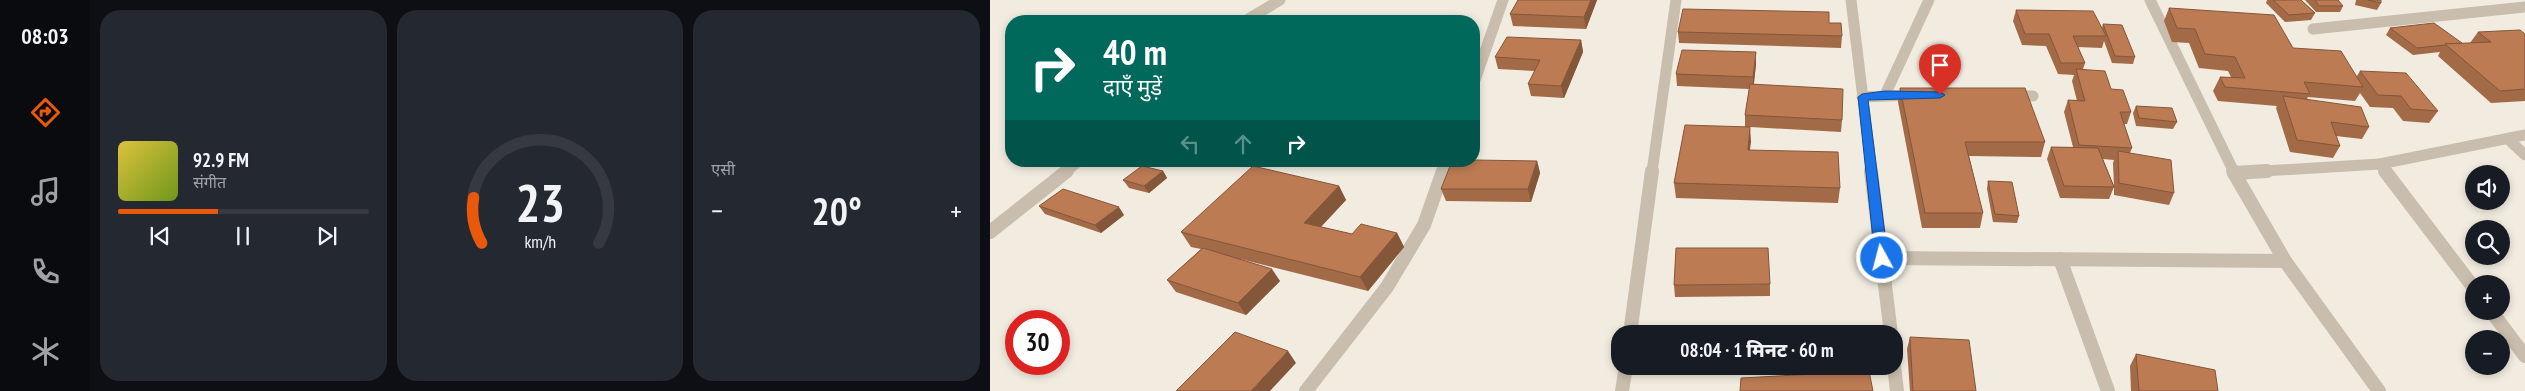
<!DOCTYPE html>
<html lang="hi">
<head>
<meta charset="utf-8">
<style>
	:root { --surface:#171b24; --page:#242831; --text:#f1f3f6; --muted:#9ea1a6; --line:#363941; --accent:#ea580c }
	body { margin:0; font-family:"PT Sans Narrow","Noto Sans Devanagari",sans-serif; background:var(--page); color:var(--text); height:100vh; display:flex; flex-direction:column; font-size:19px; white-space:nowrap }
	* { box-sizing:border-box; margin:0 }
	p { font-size:16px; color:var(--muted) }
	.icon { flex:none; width:28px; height:28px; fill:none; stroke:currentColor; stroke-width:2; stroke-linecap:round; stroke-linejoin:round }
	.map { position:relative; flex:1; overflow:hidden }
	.drawer { display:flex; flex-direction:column; gap:10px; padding:10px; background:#0d0f14; width:900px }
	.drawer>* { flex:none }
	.guide { position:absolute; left:15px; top:15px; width:475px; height:152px; border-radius:20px; box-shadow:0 2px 8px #0003; background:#00695c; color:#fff; overflow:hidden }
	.buttons { position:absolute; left:1475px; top:165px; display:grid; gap:10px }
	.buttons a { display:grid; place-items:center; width:45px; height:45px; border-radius:50%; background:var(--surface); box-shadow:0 2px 8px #0003; font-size:25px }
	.speed { position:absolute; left:15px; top:310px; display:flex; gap:10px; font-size:25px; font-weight:700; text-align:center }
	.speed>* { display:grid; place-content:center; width:65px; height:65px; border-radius:50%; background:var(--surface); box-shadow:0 2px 8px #0003; line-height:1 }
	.speed .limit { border:8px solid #d22; background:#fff; color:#111 }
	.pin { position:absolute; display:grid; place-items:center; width:42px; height:42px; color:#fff; margin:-51px -21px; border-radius:50% 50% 50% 0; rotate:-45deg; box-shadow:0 0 5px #0007 }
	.pin .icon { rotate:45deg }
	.me { position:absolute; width:55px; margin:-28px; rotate:353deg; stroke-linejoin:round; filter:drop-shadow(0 0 4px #0008) }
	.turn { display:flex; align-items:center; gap:18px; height:105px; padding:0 15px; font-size:22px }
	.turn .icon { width:65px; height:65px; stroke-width:2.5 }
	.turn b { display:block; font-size:35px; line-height:42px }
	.lanes { display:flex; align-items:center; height:48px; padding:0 15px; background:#0003; justify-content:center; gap:25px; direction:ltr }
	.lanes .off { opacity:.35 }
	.big { font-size:38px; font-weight:800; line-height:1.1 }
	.drawer .tile { flex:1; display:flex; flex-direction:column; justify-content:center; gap:8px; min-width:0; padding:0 18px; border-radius:20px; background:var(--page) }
	.drawer .dial { align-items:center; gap:0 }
	.dial svg { height:130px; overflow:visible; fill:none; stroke:var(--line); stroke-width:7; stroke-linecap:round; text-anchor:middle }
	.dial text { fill:var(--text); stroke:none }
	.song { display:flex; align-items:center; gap:15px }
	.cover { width:60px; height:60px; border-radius:8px; background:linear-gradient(135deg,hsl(50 70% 55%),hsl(80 70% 35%)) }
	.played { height:5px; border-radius:2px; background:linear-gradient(90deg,var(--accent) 40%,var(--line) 40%) }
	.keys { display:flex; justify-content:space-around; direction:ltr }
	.heat { display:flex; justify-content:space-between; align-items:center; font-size:28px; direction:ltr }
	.drawer .tiles { flex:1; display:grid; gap:10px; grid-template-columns:repeat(3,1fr) }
	.trip { position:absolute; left:621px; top:325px; width:292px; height:50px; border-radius:20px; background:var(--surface); box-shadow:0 2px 8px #0003; font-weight:800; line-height:50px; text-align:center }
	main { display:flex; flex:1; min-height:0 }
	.tab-bar { display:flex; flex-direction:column; width:90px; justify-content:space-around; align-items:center; background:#090b0e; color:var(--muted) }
	.tab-bar .icon { width:35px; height:35px }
	.tab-bar .active { color:var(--accent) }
	.tab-bar b { font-size:22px; color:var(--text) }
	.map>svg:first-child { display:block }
</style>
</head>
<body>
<main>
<nav class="tab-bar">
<b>08:03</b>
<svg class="icon active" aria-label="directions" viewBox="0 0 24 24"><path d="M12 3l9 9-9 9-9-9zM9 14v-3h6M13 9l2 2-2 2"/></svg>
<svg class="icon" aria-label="music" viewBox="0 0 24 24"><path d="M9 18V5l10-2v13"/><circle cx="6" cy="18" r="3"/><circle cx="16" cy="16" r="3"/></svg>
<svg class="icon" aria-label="phone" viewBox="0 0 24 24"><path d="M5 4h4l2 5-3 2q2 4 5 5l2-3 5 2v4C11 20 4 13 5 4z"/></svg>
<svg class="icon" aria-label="climate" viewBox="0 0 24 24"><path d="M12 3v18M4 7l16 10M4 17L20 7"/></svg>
</nav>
<section class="drawer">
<div class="tiles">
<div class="tile">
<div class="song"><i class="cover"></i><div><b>92.9 FM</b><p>संगीत</p></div></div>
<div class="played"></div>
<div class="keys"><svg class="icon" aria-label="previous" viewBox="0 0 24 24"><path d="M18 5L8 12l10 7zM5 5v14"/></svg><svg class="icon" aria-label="pause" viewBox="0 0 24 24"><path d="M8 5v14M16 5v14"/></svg><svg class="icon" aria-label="next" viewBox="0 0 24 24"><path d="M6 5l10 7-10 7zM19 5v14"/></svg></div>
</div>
<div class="tile dial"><svg viewBox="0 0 100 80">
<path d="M14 69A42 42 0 1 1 86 69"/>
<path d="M14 69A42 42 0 0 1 9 41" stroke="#ea580c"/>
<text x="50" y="56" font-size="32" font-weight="700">23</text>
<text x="50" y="72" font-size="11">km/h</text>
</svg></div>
<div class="tile"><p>एसी</p>
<div class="heat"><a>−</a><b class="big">20°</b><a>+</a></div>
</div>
</div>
</section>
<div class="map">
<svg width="1535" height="391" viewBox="0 0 1535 391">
	<rect width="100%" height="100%" fill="#f1ebe0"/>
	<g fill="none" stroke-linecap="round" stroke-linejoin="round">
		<g stroke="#c9bdad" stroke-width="11">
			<path d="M 861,0 L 882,172"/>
			<path d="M 1160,0 L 1244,172"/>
			<path d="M 255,21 L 290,0"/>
			<path d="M 1323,29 L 1535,7"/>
			<path d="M 484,83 L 513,0"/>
			<path d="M 895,95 L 939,0"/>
			<path d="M 1022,96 L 1043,96"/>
			<path d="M 872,97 L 925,95"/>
			<path d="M 1518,139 L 1535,155"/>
			<path d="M 75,172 L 89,161"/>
			<path d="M 453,172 L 457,161"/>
			<path d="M 662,172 L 686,0"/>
			<path d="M 1257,172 L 1390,164"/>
			<path d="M 1396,172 L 1390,164 L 1535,135"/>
		</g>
		<g stroke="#c9bdad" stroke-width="14">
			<path d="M 881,171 L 901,334"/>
			<path d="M 1243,171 L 1244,173 L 1277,171"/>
			<path d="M 1395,171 L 1484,288"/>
			<path d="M 1244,173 L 1295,261"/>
			<path d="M 0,232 L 77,171"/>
			<path d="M 892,258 L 1295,261 L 1389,391"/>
			<path d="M 1070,259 L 1118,391"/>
			<path d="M 1501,311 L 1535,356"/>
			<path d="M 640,334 L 662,171"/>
			<path d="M 904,366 L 907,391"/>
			<path d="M 316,391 L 397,287 L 434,225 L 453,171"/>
			<path d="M 632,391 L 636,366"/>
		</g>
	</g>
	<g fill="#a26a47" fill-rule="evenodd">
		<path d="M 528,0 L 607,0 L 596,29 L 523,26 L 520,14 Z"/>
		<path d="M 1277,0 L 1311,0 L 1325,13 L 1321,20 L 1295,22 L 1276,3 Z"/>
		<path d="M 1315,0 L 1348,0 L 1353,6 L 1350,12 L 1326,12 Z"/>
		<path d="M 1366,0 L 1391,0 L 1391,3 L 1387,10 L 1365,5 Z"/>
		<path d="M 1179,8 L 1303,48 L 1367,76 L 1370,71 L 1448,111 L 1439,123 L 1413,121 L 1403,108 L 1380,107 L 1370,93 L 1365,101 L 1318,97 L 1317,99 L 1379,127 L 1372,139 L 1346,136 L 1350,146 L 1343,158 L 1300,152 L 1286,108 L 1287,106 L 1228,101 L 1223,91 L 1230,77 L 1241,77 L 1238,71 L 1209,68 L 1199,43 L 1182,42 L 1174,21 Z"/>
		<path d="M 1026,10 L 1112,28 L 1113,24 L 1145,57 L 1143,64 L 1122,63 L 1114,41 L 1112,48 L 1088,47 L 1095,63 L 1093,69 L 1121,89 L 1141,112 L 1137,124 L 1134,124 L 1142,148 L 1140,153 L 1184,193 L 1179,205 L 1124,195 L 1124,187 L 1119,199 L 1070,198 L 1057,159 L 1061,147 L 1083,147 L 1074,112 L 1078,100 L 1087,101 L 1082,81 L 1084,75 L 1068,74 L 1056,46 L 1032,45 L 1023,21 ZM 1113,159 L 1124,160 L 1123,163 L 1124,186 Z"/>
		<path d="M 839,23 L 852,36 L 851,48 L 689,43 L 688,32 Z"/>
		<path d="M 1400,28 L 1472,44 L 1480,43 L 1488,32 L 1535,34 L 1535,101 L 1501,103 L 1448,56 L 1450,52 L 1423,55 L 1396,35 Z"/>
		<path d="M 591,40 L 593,52 L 574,98 L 541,96 L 538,84 L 545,71 L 508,69 L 505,57 Z"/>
		<path d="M 766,64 L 764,84 L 852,120 L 851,132 L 760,127 L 760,150 L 850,188 L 848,203 L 686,198 L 684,183 L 755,127 L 755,115 L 759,89 L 687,86 L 686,74 Z"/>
		<path d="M 910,88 L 1055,142 L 1051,157 L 979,156 L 993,213 L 990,228 L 932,228 L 908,102 Z"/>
		<path d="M 1146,106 L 1187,122 L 1183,129 L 1146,126 L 1143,113 Z"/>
		<path d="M 547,161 L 550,173 L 541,202 L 456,201 L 451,189 Z"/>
		<path d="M 173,171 L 177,178 L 159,193 L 139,188 L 133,180 Z"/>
		<path d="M 998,181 L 1029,216 L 1027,223 L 1003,222 L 997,189 Z"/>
		<path d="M 349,186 L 356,200 L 331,227 L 362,234 L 407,233 L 414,247 L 378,291 L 250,259 L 290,281 L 256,315 L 186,292 L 177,280 L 211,249 L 201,247 L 191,232 Z"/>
		<path d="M 49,206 L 134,215 L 111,233 L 55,214 Z"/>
		<path d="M 780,284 L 780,296 L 685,297 L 684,285 Z"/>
		<path d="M 920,337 L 986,391 L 920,391 L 917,349 Z"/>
		<path d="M 1146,354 L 1228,391 L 1141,391 L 1140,366 Z"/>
	</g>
	<g fill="#84563a">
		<path d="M 601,0 L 607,0 L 596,29 L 594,17 Z"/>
		<path d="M 591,40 L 593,52 L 574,98 L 571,86 Z"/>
		<path d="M 766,52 L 766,64 L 763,89 L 763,77 Z"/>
		<path d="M 760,127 L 761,142 L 758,164 L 758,150 Z"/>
		<path d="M 547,161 L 550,173 L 541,202 L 538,189 Z"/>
		<path d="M 173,171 L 177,178 L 159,193 L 154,186 Z"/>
		<path d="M 349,186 L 356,200 L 321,237 L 314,223 Z"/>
		<path d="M 129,207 L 134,215 L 111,233 L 105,225 Z"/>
		<path d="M 407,233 L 414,247 L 378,291 L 370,277 Z"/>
		<path d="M 282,269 L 290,281 L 256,315 L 248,303 Z"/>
		<path d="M 298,351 L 306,363 L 280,391 L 261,391 Z"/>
	</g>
	<g fill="#bc7b53" stroke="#84563a">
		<path d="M 528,0 L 601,0 L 594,17 L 520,14 Z"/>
		<path d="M 1283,0 L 1311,0 L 1325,13 L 1299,15 Z"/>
		<path d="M 1325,0 L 1348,0 L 1353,6 L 1329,6 Z"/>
		<path d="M 1378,0 L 1391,0 L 1391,3 Z"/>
		<path d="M 1179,8 L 1284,15 L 1303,48 L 1351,51 L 1373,87 L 1314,82 L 1320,94 L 1235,87 L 1230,77 L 1255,78 L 1245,57 L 1215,54 L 1205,29 L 1187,28 Z"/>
		<path d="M 693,9 L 839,12 L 839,23 L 851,23 L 852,36 L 688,32 Z"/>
		<path d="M 1026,10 L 1103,11 L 1116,36 L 1083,36 L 1095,63 L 1071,63 L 1059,34 L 1035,34 Z"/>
		<path d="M 1444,23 L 1472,43 L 1455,44 L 1456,45 L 1427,48 L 1400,28 Z"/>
		<path d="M 1113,24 L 1132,25 L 1145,57 L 1125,56 Z"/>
		<path d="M 1530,30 L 1535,34 L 1535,89 L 1510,91 L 1455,44 L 1501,42 L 1488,32 Z"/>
		<path d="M 517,37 L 591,40 L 571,86 L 538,84 L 550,60 L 505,57 Z"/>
		<path d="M 692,50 L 766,52 L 763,77 L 686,74 Z"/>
		<path d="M 1086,69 L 1115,71 L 1121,89 L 1133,90 L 1141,112 L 1130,112 L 1142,148 L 1089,145 L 1078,100 L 1095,101 Z"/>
		<path d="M 1370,71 L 1416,73 L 1448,111 L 1421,109 L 1411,96 L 1388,95 Z"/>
		<path d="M 760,84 L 853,89 L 852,120 L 755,115 Z"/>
		<path d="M 910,88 L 1035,88 L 1055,142 L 975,142 L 993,213 L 935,213 Z"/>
		<path d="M 1293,96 L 1371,107 L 1379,127 L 1341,122 L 1350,146 L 1307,140 Z"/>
		<path d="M 1146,106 L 1182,108 L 1187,122 L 1149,118 Z"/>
		<path d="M 695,125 L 760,127 L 758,150 L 848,152 L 850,188 L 684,183 Z"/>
		<path d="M 1061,147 L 1108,148 L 1124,187 L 1074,186 Z"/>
		<path d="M 1128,151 L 1181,160 L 1184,193 L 1129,183 Z"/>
		<path d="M 484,160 L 547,161 L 538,189 L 451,189 L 462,161 L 484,161 Z"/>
		<path d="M 152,166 L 173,171 L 154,186 L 133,180 Z"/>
		<path d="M 263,166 L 349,186 L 314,223 L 362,234 L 371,224 L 407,233 L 370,277 L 191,232 Z"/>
		<path d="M 998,181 L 1022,182 L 1029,216 L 1005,214 Z"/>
		<path d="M 73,189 L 129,207 L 105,225 L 49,206 Z"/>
		<path d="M 213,248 L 282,269 L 248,303 L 177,280 Z"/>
		<path d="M 686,248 L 778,248 L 780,284 L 684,285 Z"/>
		<path d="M 245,332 L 298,351 L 261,391 L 186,391 Z"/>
		<path d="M 920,337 L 979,340 L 986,391 L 923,391 Z"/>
		<path d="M 1146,354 L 1225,370 L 1228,391 L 1149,391 Z"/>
		<path d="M 879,371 L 883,391 L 750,391 L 751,378 Z"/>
	</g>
	<path fill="#1a73e8" stroke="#114b97" d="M 895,91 L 950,92 L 955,95 L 950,98 L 878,100 L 898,258 L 892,263 L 885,258 L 868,97 L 872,94 Z"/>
</svg>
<div class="buttons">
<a><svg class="icon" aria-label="sound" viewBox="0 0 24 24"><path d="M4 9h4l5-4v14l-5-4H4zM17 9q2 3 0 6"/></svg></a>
<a><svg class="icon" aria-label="search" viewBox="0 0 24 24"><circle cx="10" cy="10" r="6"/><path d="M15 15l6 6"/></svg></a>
<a>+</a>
<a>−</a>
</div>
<div class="speed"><div class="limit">30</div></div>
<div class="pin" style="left:950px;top:95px;background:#d93025"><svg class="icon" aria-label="arrive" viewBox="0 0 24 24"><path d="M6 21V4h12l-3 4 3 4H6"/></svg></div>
<svg class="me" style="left:892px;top:258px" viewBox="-20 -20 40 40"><circle r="17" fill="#1a73e8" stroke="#fff" stroke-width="3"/><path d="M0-11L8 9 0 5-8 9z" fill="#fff"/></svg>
<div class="trip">08:04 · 1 मिनट · 60 m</div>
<div class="guide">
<div class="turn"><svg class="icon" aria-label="right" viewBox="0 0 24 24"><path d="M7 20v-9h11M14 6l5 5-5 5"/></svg><div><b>40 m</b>दाएँ मुड़ें</div></div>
<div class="lanes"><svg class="icon off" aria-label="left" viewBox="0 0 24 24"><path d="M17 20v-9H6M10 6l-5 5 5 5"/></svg><svg class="icon off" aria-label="ahead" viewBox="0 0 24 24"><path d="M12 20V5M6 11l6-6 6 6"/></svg><svg class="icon" aria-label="right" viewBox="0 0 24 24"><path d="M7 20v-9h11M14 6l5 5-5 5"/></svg></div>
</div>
</div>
</main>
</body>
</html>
